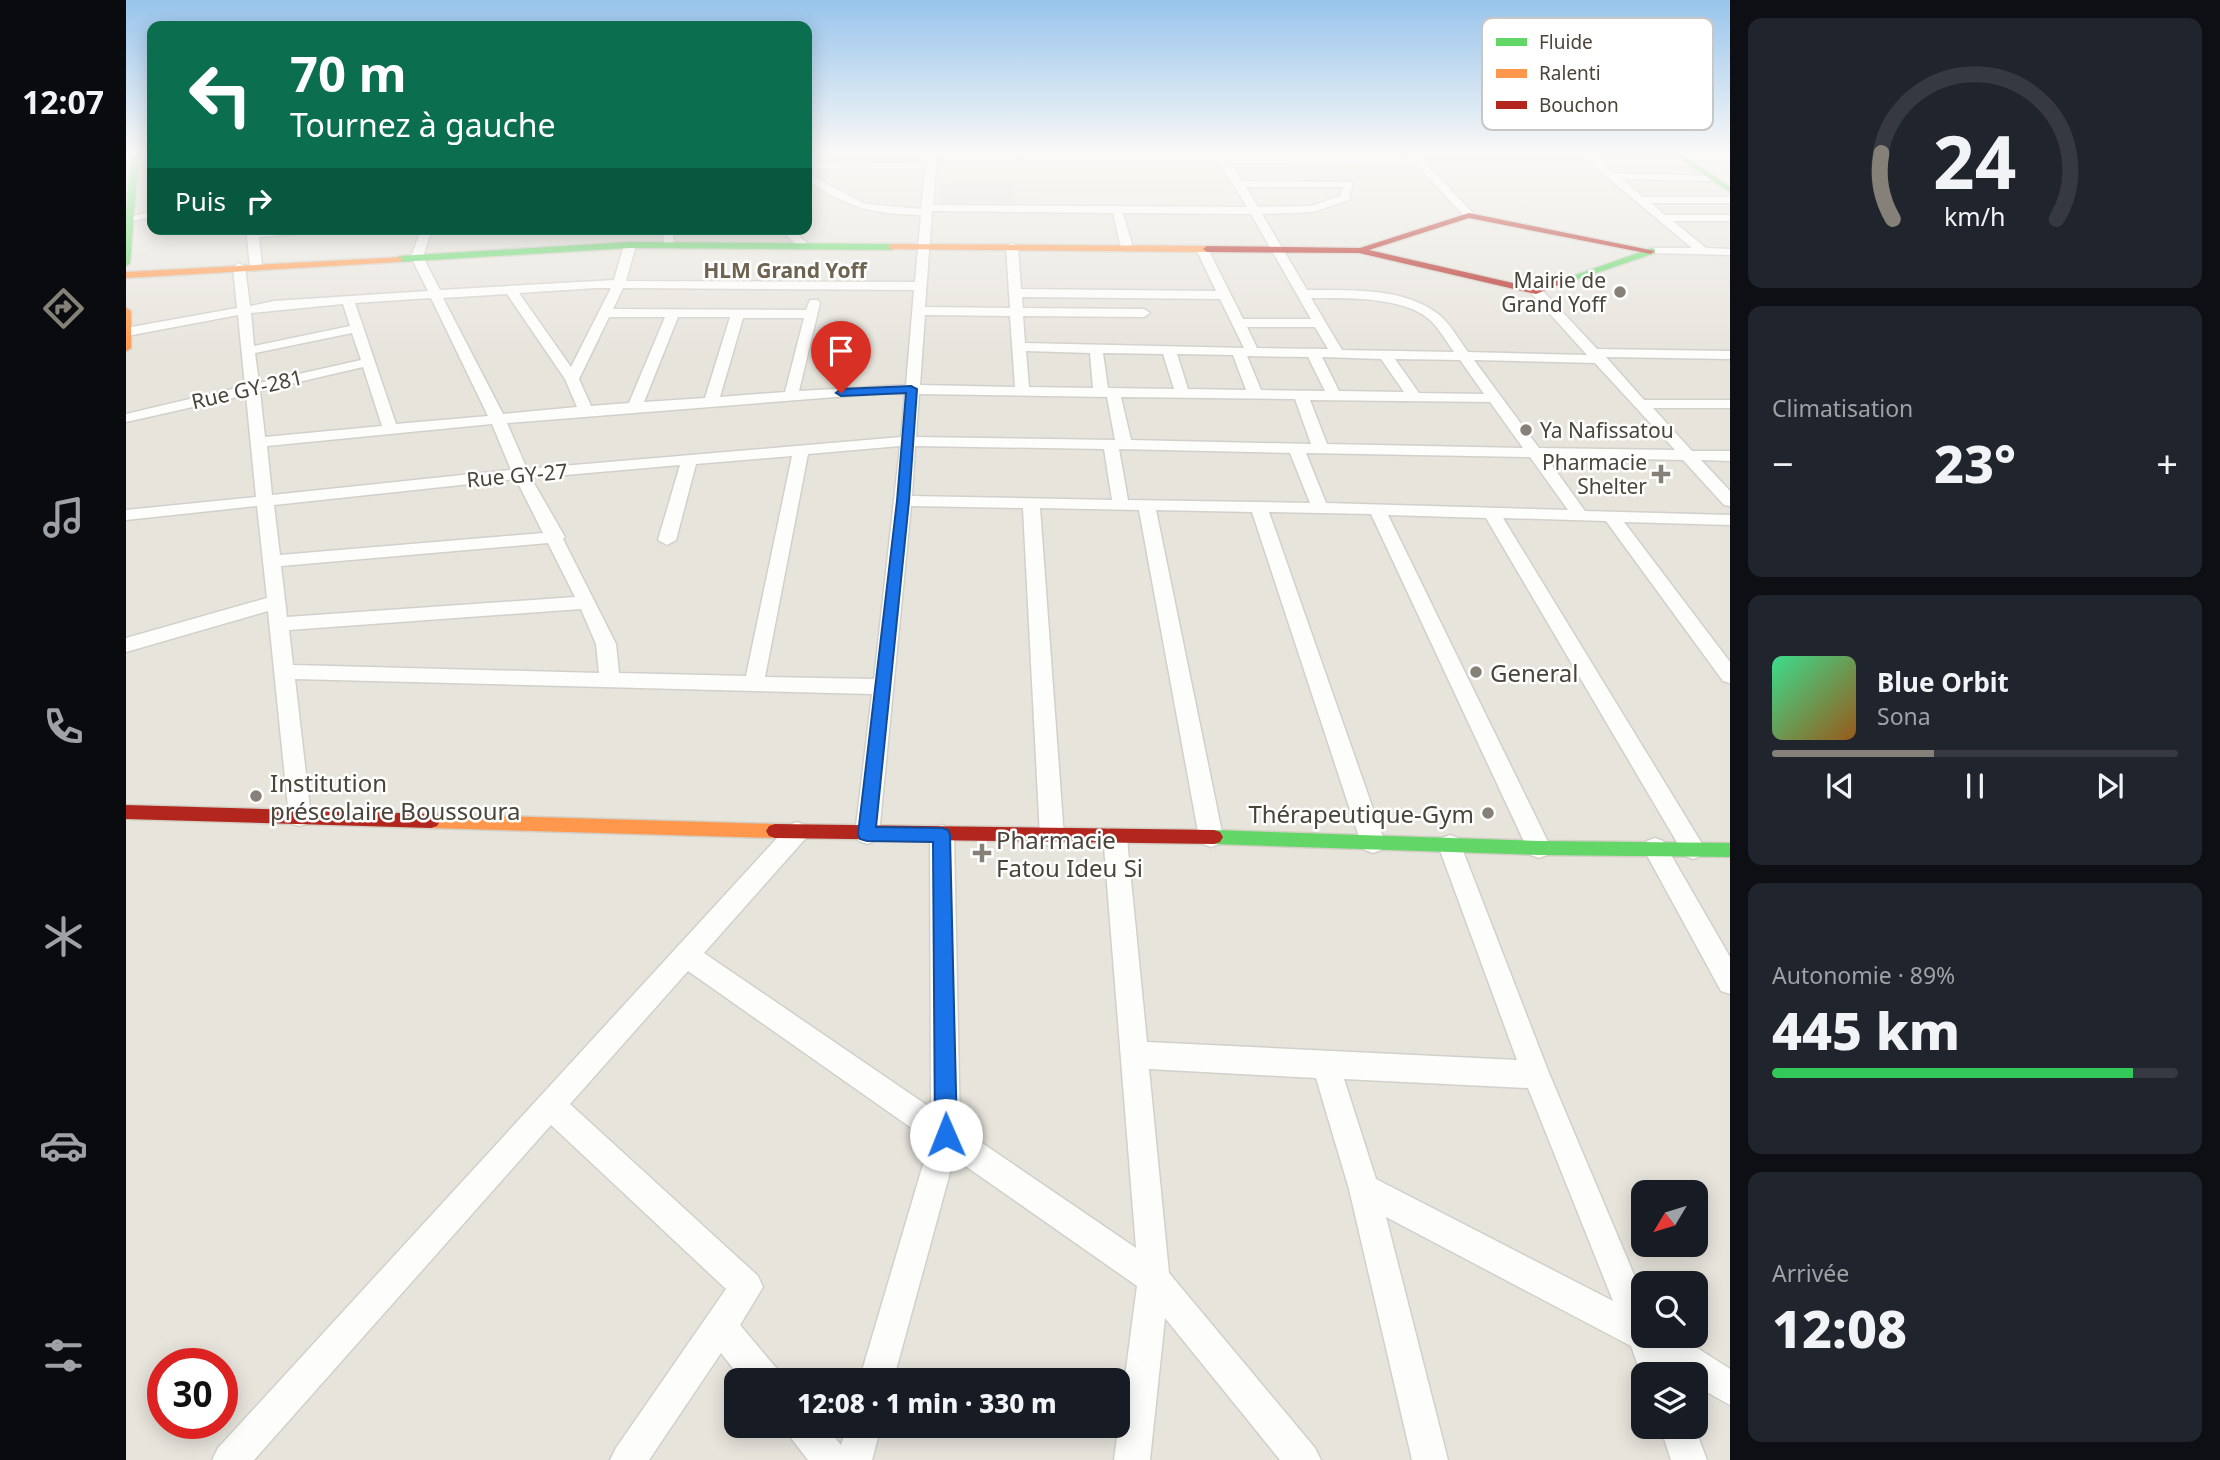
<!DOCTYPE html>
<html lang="fr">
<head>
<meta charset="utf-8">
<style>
	:root { --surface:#171b24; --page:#20242c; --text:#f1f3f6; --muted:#9ea1a6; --line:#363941; --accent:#868178 }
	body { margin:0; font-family:"Noto Sans",sans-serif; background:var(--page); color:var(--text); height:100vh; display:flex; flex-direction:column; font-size:26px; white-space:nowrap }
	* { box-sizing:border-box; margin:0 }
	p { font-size:23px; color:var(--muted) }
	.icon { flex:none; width:38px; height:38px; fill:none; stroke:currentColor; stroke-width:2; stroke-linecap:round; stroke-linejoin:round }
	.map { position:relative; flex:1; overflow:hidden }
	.details { display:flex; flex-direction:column; gap:18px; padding:18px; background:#0d0f14; width:490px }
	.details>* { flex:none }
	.hud { position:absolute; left:21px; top:21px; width:665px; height:214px; border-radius:14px; box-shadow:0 4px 18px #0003; background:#0b6e4f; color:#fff; overflow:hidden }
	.needle { width:46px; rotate:232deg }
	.tools { position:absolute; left:1505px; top:1180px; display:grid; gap:14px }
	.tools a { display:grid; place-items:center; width:77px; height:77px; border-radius:14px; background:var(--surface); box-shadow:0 4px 18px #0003; font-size:35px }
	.speed { position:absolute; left:21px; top:1348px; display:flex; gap:14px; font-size:35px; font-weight:700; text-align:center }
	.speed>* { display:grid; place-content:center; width:91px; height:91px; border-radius:50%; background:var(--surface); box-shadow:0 4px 18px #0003; line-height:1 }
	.speed .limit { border:10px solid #d22; background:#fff; color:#111 }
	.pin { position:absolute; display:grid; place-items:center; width:60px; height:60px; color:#fff; margin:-72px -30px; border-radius:50% 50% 50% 0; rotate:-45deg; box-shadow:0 0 7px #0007 }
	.pin .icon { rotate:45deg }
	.me { position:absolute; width:77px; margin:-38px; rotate:359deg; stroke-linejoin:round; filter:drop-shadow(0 0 5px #0008) }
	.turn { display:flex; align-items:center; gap:24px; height:147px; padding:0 28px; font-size:32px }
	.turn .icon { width:91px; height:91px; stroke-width:2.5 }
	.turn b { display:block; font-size:49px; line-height:60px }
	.then { display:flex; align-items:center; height:66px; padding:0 28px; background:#0003; gap:14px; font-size:26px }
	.big { font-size:52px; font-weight:800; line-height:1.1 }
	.details .card { flex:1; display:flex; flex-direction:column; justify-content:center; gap:10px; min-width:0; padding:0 24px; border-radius:14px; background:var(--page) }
	.details .dial { align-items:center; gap:0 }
	.dial svg { height:182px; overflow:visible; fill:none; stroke:var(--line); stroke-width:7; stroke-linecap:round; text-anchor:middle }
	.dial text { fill:var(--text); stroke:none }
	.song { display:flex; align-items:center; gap:21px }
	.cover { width:84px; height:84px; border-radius:10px; background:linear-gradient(135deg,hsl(150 70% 55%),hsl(30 70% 35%)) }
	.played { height:7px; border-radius:4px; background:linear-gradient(90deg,var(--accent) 40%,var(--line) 40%) }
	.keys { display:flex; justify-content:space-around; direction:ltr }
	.heat { display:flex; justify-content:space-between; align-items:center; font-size:38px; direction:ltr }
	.charge { height:10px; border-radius:5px; background:linear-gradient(90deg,#34c759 89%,var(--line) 0) }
	.trip { position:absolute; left:598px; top:1368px; width:406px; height:70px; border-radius:14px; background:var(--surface); box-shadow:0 4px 18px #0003; font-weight:800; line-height:70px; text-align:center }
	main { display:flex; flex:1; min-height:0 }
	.dock { display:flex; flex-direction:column; width:126px; justify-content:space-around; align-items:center; background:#090b0e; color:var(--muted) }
	.dock .icon { width:49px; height:49px }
	.dock .current { color:var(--accent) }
	.dock b { font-size:32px; color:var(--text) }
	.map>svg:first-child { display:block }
</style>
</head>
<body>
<main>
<nav class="dock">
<b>12:07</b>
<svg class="icon current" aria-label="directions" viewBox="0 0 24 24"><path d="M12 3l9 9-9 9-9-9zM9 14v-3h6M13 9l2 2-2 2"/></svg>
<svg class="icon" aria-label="music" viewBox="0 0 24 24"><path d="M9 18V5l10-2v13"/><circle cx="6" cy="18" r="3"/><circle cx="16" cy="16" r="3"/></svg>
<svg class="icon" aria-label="phone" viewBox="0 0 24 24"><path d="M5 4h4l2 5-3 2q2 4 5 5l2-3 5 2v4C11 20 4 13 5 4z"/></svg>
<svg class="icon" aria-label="climate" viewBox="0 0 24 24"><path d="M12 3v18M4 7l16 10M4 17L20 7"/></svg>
<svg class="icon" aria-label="car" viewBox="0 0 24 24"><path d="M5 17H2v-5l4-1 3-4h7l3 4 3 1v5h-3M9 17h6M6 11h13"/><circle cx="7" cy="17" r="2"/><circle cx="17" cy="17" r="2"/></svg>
<svg class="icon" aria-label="filters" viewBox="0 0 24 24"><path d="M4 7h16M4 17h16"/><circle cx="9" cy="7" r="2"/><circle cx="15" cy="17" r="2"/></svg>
</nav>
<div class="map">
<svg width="1604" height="1460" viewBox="0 0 1604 1460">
	<rect width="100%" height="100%" fill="#f4f2ee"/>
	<path fill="#e7e4dc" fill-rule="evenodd" d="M 0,152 L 26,152 L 26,229 L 681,229 L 681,152 L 1604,152 L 1604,1460 L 0,1460 ZM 1517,1192 L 1570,1192 L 1570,1244 L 1517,1244 ZM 1517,1283 L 1570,1283 L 1570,1335 L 1517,1335 ZM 37,1363 L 96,1363 L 96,1423 L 37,1423 ZM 1517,1374 L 1570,1374 L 1570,1426 L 1517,1426 ZM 611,1381 L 992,1381 L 992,1426 L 611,1426 Z"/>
	<path fill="#eae5da" d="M 821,152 L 1087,152 L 1121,209 L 917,205 L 911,184 L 820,183 Z"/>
	<path fill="#eee3df" d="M 1310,152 L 1372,152 L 1388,166 L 1325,166 Z"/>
	<path fill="#dedbd6" d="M 814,185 L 887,185 L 890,203 L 813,202 Z"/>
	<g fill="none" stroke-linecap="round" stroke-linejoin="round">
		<g stroke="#d2d0cb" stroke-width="3">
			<g id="street">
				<path d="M 801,152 L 811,152 L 807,205 L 1121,207 L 1086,152 L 1096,152 L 1099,157 L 1284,158 L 1279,152 L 1289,152 L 1347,213 L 1347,217 L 1339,217 L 1290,164 L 1104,163 L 1116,181 L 1227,182 L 1223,200 L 1187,212 L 1136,214 L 1181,290 C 1222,290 1278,287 1312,314 C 1324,323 1333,340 1342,352 L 1461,355 L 1406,294 L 1404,291 L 1410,287 L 1414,288 L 1471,349 L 1604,351 L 1604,359 L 1480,357 L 1518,400 L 1604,400 L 1604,408 L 1527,408 L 1566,451 L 1604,451 L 1604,461 L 1575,460 L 1604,491 L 1604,506 L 1598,505 L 1557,460 L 1420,457 L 1459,511 L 1604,515 L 1604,525 L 1498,522 L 1604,662 L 1604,683 L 1597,681 L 1480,521 L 1377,518 L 1575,842 L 1579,849 L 1575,856 L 1567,859 L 1559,856 L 1360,518 L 1262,515 L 1425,848 L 1421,855 L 1413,858 L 1405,855 L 1401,848 L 1245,514 L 1143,512 L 1259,843 L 1255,850 L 1247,853 L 1239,850 L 1235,843 L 1126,512 L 1030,510 L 1097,837 L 1093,844 L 1085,847 L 1077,844 L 1073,837 L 1013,510 L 914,508 L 938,837 L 934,844 L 926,847 L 918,844 L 914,837 L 897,508 L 785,506 L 753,834 L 749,841 L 741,844 L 733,841 L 729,834 L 746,694 L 169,679 L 185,817 L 182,824 L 174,826 L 166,824 L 163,817 L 142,611 L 0,652 L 0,638 L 141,598 L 131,506 L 0,520 L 0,510 L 130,497 L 120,395 L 0,422 L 0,414 L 119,386 L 112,315 L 1,336 L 0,328 L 111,308 L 107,267 L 113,263 L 119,267 L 124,306 L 148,301 L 302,291 L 285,257 L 295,229 L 306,229 L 297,257 L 314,290 L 488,280 L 498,245 L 504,242 L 510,245 L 500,281 L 789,282 L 795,215 C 746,214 722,208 681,180 L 681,173 L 739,204 L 795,209 L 800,169 L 681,168 L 681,162 L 800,163 ZM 1120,187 L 1217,187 L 1214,196 L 1185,206 L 1132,207 ZM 806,211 L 987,213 L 995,248 L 1001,251 L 1007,248 L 997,213 L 1125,214 L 1185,319 L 1117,319 L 1082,249 L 1076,246 L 1070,249 L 1090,291 L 895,289 L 892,246 L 886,243 L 880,246 L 884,308 L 799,307 ZM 470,288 L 485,288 L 445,367 L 393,293 ZM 497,288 L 788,290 L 780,385 L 673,391 L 694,303 L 692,300 L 684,300 L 680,310 L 487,309 ZM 381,294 L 439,379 L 451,407 L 377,414 L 317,298 ZM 896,297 L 1094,299 L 1118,348 L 899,343 L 897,316 L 1018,317 L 1024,313 L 1018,309 L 897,308 ZM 305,298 L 362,416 L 270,424 L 229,303 ZM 1185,298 C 1218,298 1280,296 1305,321 C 1314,330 1321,342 1328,352 L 1216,350 ZM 217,304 L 224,326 L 128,346 L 125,313 ZM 799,315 L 884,316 L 889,387 L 794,385 ZM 483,317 L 539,317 L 503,403 L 465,406 L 453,379 ZM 552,317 L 604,317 L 579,398 L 518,402 ZM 617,318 L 678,318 L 659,392 L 594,397 ZM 1121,327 L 1189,327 L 1202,349 L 1131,348 ZM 226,333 L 235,360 L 133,383 L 129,353 ZM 900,351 L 964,353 L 967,388 L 903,387 ZM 977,353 L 1037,354 L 1048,389 L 982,388 ZM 1051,354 L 1107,355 L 1120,390 L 1062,389 ZM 1121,356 L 1182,357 L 1199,391 L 1135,390 ZM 1196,357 L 1255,359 L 1278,392 L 1213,391 ZM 1269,359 L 1334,360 L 1358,394 L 1293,393 ZM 1348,360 L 1469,363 L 1549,450 L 1413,448 ZM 237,367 L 256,426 L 139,437 L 134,391 ZM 761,393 L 779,394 L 775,437 L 401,469 L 381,423 ZM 793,394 L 981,397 L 989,440 L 790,437 ZM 995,397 L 1169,399 L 1185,444 L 1005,440 ZM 1184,400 L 1364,402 L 1397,448 L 1201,444 ZM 366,424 L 385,470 L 146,495 L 141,446 ZM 774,446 L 748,679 L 639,677 L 682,454 ZM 789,446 L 978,449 L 986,500 L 786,496 ZM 993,449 L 1164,453 L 1184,503 L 1002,500 ZM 1180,453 L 1404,457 L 1442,510 L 1200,503 ZM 666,456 L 620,676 L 493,673 L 490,644 L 437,539 L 439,537 L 405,478 L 554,465 L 532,540 L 541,545 L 550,540 L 570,464 ZM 390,479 L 417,533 L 154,555 L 148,505 ZM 422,543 L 449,597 L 161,617 L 155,566 ZM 455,609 L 470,644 L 473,673 L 167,665 L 163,630 Z"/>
				<path d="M 1451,152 L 1462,152 L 1471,159 L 1552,159 L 1552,155 L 1555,154 L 1604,155 L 1604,161 L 1565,160 L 1564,164 L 1561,165 L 1478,165 L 1488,173 L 1588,176 L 1588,180 L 1584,181 L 1496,179 L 1517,197 L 1604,197 L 1604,203 L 1525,203 L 1539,215 L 1604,215 L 1604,221 L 1547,221 L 1580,248 L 1604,249 L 1604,255 L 1522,253 L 1520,251 L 1526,248 L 1566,248 Z"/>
				<path d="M 26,157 L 26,163 L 9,164 L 4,161 Z"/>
				<path d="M 26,211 L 26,217 L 6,221 L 1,218 Z"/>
				<path d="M 120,229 L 197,229 L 192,232 L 133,237 L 136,266 L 130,270 L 124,266 Z"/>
				<path d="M 535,229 L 547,229 L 548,247 L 540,247 Z"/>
				<path d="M 654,229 L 666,229 L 683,245 L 673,247 Z"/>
				<path d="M 671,822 L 679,825 L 683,832 L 679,839 L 578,953 L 805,1108 L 804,835 L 808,828 L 816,825 L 824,828 L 828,835 L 834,1128 L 1010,1248 L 978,846 L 974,845 L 970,838 L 974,831 L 982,828 L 997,832 L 1001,839 L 1021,1042 L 1391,1060 L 1312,845 L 1316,838 L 1324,835 L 1332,838 L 1423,1073 L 1517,1296 L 1517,1335 L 1551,1335 L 1604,1369 L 1604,1405 L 1570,1386 L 1570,1374 L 1517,1374 L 1517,1379 L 1505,1346 L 1260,1217 L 1322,1460 L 1286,1460 L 1223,1189 L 1190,1078 L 1023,1069 L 1043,1273 L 1189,1448 L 1195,1460 L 1154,1460 L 1039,1318 L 1024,1460 L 988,1460 L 1011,1286 L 828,1158 L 767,1381 L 733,1381 L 804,1141 L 562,971 L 444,1104 L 632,1276 L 637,1287 L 614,1325 L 651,1369 L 656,1381 L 617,1381 L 595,1353 L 523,1460 L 484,1460 L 490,1448 L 600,1289 L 425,1125 L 128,1460 L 86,1460 L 92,1448 L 663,825 ZM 1218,1079 L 1402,1088 L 1487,1301 L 1250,1179 Z"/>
				<path d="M 1529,838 L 1537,841 L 1604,957 L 1604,994 L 1595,991 L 1517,848 L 1521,841 Z"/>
				<path d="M 660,1426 L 699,1426 L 715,1445 L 721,1426 L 755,1426 L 746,1460 L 682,1460 L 665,1438 Z"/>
				<path d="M 1534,1426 L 1568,1426 L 1581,1460 L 1545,1460 Z"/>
			</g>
		</g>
		<g stroke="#d3cfc5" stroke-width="3">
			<g id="fast">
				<path d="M 5,152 L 13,152 L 4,263 L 0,266 L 0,213 Z"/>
				<path d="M 1543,152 L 1552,152 L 1604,187 L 1604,192 Z"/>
				<path d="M 504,242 L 766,244 L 770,247 L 766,250 L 504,248 L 273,262 L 269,259 L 273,256 Z"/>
				<path d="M 1526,248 L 1529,249 L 1529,253 L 1438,284 L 1430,282 Z"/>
				<path d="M 1088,830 L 1413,841 L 1604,843 L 1604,857 L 1413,855 L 1088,844 L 1082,842 L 1079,837 L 1082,832 Z"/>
			</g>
		</g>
		<g stroke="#d3cfc5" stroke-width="3">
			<g id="slow">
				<path d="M 766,244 L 1081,246 L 1085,249 L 1081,252 L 763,249 L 762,247 Z"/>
				<path d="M 276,257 L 276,261 L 273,262 L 0,278 L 0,272 Z"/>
				<path d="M 0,308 L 5,311 L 5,348 L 0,351 Z"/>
				<path d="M 305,814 L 649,824 L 655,826 L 658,831 L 655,836 L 649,838 L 305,828 L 299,826 L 296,821 L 299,816 Z"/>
			</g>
		</g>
		<g stroke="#d3cfc5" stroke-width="3">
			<g id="jam">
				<path d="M 1343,213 L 1529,251 L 1525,254 L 1343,218 L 1243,250 L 1409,288 L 1435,279 L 1440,282 L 1410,294 L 1233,253 L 1081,252 L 1077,249 L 1081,246 L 1234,248 Z"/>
				<path d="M 0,805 L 305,814 L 311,816 L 314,821 L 311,826 L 305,828 L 0,819 Z"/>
				<path d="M 649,824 L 1088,830 L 1094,832 L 1097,837 L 1094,842 L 1088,844 L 649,838 L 643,836 L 640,831 L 643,826 Z"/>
			</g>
		</g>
		<use href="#street" fill="#fdfdfc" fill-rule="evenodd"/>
		<use href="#fast" fill="#63d668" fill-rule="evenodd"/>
		<use href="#slow" fill="#ff974d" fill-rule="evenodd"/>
		<use href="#jam" fill="#b3261e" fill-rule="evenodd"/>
	</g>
	<linearGradient id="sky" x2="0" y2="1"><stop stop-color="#98c4ec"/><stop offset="0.43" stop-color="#faf9f7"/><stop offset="1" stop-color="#faf9f7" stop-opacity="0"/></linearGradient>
	<rect width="1604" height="356" fill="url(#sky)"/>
	<path fill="#1a73e8" stroke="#114b97" stroke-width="2" d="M 785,386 L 791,389 L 783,501 L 750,827 L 816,828 L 822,830 L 824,835 L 831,1135 L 828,1142 L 820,1146 L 812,1142 L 809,1135 L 807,842 L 741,841 L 734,839 L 732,834 L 771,501 L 780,393 L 715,396 L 710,393 L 715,389 Z"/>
	<g fill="#868178" stroke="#fff" stroke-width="2.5">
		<circle cx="1494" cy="292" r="7"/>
		<circle cx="1400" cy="430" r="7"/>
		<path d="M1531.5 463.5h7v7h7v7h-7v7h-7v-7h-7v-7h7z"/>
		<circle cx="1350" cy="672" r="7"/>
		<circle cx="130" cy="796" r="7"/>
		<circle cx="1362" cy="813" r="7"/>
		<path d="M852.5 842.5h7v7h7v7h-7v7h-7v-7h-7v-7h7z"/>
	</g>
	<g text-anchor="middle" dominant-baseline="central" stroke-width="5" stroke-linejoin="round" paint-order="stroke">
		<g font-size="21" font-weight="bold" fill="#6e6250" stroke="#fff">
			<text x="659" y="270">HLM Grand Yoff</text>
		</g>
		<g font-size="21" fill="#4b4439" stroke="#fff" text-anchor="end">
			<text x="1480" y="280">Mairie de<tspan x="1480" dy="24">Grand Yoff</tspan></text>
			<text x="1414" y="430" text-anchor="start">Ya Nafissatou</text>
			<text x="1521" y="462">Pharmacie<tspan x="1521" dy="24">Shelter</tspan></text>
		</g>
		<g font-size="21" fill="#4b4439" stroke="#fff">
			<text transform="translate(121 389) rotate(-13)">Rue GY-281</text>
			<text transform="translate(391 475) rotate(-5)">Rue GY-27</text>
		</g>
		<g font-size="24" fill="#4b4439" stroke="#fff" text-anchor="start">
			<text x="1364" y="672">General</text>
			<text x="144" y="782">Institution<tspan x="144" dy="28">préscolaire Boussoura</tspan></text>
			<text x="1348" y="813" text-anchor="end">Thérapeutique-Gym</text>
			<text x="870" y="839">Pharmacie<tspan x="870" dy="28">Fatou Ideu Si</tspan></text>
		</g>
	</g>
	<rect x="1356" y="18" width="231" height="112" rx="10" fill="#fff" stroke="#c9c7c4" stroke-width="2"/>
	<rect x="1370" y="38" width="31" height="8" fill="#63d668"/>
	<rect x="1370" y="69" width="31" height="9" fill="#ff974d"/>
	<rect x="1370" y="101" width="31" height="8" fill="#b3261e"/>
	<g font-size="19" fill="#4b4439">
		<text x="1413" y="49">Fluide</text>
		<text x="1413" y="80">Ralenti</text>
		<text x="1413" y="112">Bouchon</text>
	</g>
</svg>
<div class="tools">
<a><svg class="needle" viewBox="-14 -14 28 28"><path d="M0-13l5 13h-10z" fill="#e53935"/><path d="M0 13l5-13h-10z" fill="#9ea1a6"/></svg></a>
<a><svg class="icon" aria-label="search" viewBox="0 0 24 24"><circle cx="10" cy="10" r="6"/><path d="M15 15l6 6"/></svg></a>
<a><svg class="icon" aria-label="layers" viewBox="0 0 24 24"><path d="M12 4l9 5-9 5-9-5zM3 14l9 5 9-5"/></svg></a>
</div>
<div class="speed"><div class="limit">30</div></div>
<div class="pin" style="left:715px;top:393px;background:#d93025"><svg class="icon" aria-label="arrive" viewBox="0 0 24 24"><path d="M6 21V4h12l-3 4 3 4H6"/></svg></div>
<svg class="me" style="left:820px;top:1135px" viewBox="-20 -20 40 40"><circle r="19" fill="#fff"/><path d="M0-13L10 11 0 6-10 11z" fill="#1a73e8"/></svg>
<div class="trip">12:08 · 1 min · 330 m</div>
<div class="hud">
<div class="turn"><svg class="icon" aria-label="left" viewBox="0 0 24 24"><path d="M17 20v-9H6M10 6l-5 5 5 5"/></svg><div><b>70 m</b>Tournez à gauche</div></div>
<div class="then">Puis<svg class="icon" aria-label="right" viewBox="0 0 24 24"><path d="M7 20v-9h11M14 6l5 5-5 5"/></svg></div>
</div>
</div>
<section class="details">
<div class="card dial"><svg viewBox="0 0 100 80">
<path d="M14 69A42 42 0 1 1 86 69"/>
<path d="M14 69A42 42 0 0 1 9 40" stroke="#868178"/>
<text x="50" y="56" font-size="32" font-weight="700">24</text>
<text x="50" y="72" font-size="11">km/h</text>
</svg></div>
<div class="card"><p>Climatisation</p>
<div class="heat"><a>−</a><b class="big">23°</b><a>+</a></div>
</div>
<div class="card">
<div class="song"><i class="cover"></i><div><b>Blue Orbit</b><p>Sona</p></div></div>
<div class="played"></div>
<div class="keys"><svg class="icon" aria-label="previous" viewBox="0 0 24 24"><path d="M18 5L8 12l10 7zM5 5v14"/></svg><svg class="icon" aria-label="pause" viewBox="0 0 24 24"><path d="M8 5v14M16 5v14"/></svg><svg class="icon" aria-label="next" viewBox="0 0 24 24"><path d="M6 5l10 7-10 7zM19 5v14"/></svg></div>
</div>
<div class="card"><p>Autonomie · 89%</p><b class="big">445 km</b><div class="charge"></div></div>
<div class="card"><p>Arrivée</p><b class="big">12:08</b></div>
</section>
</main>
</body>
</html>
